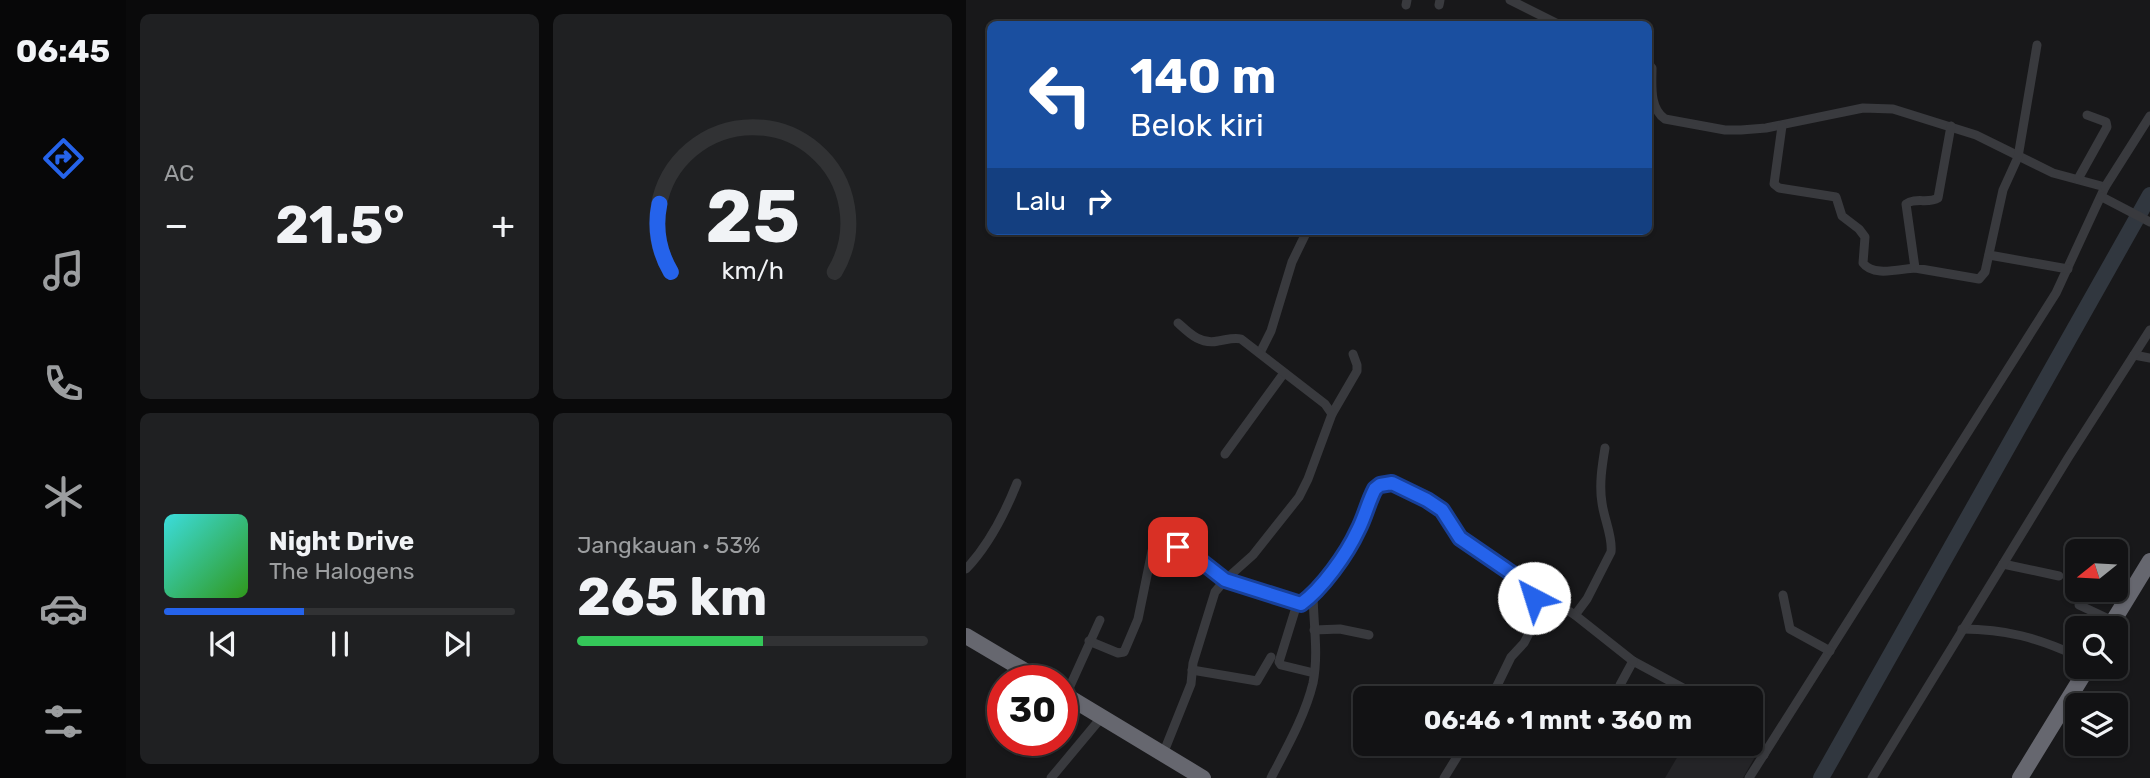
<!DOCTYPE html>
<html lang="id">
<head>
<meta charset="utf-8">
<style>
	:root { --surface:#121214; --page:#1f2022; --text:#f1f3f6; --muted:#9c9ea0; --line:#313234; --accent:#2563eb }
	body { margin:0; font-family:Rubik,sans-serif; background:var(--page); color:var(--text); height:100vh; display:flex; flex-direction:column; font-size:26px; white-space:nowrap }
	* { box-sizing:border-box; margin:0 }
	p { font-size:23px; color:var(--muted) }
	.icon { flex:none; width:38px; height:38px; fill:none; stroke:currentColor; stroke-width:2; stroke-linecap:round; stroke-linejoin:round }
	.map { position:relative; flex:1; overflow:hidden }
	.details { display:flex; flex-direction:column; gap:14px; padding:14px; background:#0a0a0b; width:840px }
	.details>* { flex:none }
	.top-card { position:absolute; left:21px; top:21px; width:665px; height:214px; border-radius:10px; box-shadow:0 2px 5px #0004,0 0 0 2px var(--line); background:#1a4fa0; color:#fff; overflow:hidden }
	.needle { width:46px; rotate:252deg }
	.buttons { position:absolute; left:1099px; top:539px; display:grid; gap:14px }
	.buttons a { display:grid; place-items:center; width:63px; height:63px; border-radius:10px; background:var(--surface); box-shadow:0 2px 5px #0004,0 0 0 2px var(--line); font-size:35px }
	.speed { position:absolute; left:21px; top:665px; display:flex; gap:14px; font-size:35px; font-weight:700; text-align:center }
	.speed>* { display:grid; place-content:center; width:91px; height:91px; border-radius:50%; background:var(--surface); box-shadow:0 2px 5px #0004,0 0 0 2px var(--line); line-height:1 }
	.speed .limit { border:10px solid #d22; background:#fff; color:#111 }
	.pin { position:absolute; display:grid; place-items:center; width:60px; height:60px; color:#fff; margin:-30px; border-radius:14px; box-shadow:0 4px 10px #0006 }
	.me { position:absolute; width:77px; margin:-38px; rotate:320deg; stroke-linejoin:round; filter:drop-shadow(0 0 5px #0008) }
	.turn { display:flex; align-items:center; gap:24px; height:147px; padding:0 28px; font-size:32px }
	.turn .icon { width:91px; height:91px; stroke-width:2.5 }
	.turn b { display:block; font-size:49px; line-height:60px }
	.then { display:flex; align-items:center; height:66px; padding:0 28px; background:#0003; gap:14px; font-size:26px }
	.big { font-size:52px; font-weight:700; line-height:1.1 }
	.details .widget { flex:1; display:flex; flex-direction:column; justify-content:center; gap:10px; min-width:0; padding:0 24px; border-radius:10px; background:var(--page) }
	.details .dial { align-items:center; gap:0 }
	.dial svg { height:182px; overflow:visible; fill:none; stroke:var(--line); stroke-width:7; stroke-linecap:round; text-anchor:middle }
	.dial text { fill:var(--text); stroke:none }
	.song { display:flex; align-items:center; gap:21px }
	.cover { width:84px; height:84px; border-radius:10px; background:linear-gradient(135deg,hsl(180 70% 55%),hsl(110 70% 35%)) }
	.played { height:7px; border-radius:4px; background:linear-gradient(90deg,var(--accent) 40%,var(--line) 40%) }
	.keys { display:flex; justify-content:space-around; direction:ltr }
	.heat { display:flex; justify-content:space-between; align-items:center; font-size:38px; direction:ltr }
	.charge { height:10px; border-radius:5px; background:linear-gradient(90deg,#34c759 53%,var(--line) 0) }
	.details .tiles { flex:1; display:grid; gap:14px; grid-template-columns:repeat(2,1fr) }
	.trip { position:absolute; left:387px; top:686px; width:410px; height:70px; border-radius:10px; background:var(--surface); box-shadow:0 2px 5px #0004,0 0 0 2px var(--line); font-weight:700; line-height:70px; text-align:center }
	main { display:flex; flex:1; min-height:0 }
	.menu { display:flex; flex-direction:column; width:126px; justify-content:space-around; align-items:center; background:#070708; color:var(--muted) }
	.menu .icon { width:49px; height:49px }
	.menu .selected { color:var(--accent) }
	.menu b { font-size:32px; color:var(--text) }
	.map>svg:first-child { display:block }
</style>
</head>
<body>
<main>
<nav class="menu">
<b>06:45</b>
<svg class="icon selected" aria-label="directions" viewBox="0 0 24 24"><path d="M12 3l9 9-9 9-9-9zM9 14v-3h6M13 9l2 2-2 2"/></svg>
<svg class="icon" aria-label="music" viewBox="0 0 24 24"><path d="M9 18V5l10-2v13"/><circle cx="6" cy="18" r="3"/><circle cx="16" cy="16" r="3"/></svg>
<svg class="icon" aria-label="phone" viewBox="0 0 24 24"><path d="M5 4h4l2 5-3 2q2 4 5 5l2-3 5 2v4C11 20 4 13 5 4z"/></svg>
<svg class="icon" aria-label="climate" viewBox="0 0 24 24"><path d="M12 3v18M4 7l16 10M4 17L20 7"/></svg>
<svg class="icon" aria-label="car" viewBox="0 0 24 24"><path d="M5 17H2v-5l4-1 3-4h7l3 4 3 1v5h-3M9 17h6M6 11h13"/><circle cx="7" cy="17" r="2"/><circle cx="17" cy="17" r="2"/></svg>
<svg class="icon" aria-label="filters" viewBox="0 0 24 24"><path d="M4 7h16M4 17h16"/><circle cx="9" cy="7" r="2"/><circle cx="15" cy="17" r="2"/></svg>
</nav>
<section class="details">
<div class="tiles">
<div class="widget"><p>AC</p>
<div class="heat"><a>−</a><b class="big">21.5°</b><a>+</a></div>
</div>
<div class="widget dial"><svg viewBox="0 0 100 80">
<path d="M14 69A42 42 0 1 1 86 69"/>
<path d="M14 69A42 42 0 0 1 9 39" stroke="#2563eb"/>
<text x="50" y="56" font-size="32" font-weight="700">25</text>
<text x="50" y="72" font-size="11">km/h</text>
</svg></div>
<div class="widget">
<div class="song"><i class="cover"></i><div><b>Night Drive</b><p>The Halogens</p></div></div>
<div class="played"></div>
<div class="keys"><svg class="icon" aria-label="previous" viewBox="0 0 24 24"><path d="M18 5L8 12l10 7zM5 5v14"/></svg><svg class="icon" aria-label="pause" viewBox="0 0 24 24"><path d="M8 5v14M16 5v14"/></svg><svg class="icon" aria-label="next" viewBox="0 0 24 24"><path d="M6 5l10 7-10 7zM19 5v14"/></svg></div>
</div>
<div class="widget"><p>Jangkauan · 53%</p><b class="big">265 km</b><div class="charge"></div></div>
</div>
</section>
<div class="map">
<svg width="1184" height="778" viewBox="0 0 1184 778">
	<rect width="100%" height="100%" fill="#18181a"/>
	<path fill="#242427" d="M 719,744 L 774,744 L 790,755 L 777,778 L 699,778 Z"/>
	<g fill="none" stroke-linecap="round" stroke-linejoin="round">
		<path stroke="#31373f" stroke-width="16" d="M 855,778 L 1184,195"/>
		<g stroke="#393a3e" stroke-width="9">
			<path d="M 544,0 L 592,24"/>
			<path d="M 440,5 L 441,0"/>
			<path d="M 473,5 L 474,0"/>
			<path d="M 682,63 L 686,68 C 686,85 683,108 699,119 L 759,130 L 775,130 L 800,128 L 897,108 L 927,109 L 1010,135 L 1087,173 L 1139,187 L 1090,293 L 783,778"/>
			<path d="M 816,126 L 808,184 L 813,188 L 870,197 L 876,216 L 893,229 L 899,237 L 897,263 C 907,277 933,269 949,268"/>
			<path d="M 985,126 L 972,198 C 963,204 949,197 940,204 L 949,268 L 1013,279 L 1019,272 L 1037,190 L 1052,157 L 1071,45"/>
			<path d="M 1112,179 L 1141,127 L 1140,122 L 1121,115"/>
			<path d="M 1139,187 L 1184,116"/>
			<path d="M 1136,197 L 1184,222"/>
			<path d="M 1023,255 L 1102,269"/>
			<path d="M 294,353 L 305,331 L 326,262 L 341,231"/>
			<path d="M 1168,355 L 1184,358"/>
			<path d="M 366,414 L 391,371 L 391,365 L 387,354"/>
			<path d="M 259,454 L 318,373"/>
			<path d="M 1037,564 L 1093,576"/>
			<path d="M 0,569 C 23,545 39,513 51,483"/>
			<path d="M 817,595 L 824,629 L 864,651"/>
			<path d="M 331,604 L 313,662 L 315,665 L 348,673"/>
			<path d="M 1113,605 L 1147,621"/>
			<path d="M 609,615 L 621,599 L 645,552 C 647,537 638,519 636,503 C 633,485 636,466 639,448"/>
			<path d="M 996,629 C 1040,629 1072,638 1111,656"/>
			<path d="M 348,630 L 374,629 L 403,635"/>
			<path d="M 123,641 L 152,653 L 158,652 L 172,619 L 186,551 L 193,545 L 212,547 L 222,551 L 259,580 L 331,604 L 339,601 L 347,591"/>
			<path d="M 226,670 L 291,681 L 305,657"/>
			<path d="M 654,685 L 667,661 L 717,688 L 725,698"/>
			<path d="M 100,695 L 134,620"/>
			<path d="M 525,698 L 545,657 L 558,643 L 570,620 L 568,598 L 570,590 L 609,615 L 667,661"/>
			<path d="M 782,744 L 798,755"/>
			<path d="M 197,754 L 225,684 L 227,663 L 249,592 L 259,580 L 287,555 L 333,497 L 342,479 L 366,414 L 359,404 L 275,339 C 267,337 260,340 252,341 C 235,345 224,334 212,323"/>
			<path d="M 85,778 L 135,718"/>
			<path d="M 305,778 C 320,749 339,716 347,683 C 353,653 347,622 347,591 C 365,573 382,552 393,529 C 400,514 401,496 414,485 L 426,483 L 461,500 L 476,510 L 494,538 L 570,590"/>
			<path d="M 478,778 L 499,744"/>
			<path d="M 906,778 L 1102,458 L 1184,330"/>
		</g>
		<g stroke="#66676f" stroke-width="16">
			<path d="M 1143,628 L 1184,561"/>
			<path d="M 0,636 L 76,681"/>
			<path d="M 96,693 L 237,778"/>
			<path d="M 1054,778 L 1122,667"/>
		</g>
	</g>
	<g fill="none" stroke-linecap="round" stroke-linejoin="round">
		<g stroke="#184099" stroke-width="18">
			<path id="route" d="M 212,547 L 222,551 L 259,580 L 335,604 C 356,589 381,554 392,530 C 399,517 402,502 409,489 L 414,485 L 426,483 L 461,500 L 476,510 L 494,538 L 570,590 L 568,598"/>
		</g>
		<use href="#route" stroke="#2563eb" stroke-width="12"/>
	</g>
</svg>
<div class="buttons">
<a><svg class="needle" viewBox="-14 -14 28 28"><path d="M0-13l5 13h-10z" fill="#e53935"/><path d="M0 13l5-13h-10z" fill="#9c9ea0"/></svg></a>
<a><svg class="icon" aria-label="search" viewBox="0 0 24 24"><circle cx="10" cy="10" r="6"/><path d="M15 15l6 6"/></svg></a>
<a><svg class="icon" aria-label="layers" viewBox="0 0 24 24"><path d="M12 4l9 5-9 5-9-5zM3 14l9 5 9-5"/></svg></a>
</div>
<div class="speed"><div class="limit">30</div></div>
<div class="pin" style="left:212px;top:547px;background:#d93025"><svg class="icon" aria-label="arrive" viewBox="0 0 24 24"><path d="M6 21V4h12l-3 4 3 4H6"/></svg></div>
<svg class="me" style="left:568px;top:598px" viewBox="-20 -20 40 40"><circle r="19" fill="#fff"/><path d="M0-13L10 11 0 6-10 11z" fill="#2563eb"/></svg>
<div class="trip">06:46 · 1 mnt · 360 m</div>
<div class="top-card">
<div class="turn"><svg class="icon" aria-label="left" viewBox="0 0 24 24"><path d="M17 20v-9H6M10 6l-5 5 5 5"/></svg><div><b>140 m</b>Belok kiri</div></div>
<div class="then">Lalu<svg class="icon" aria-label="right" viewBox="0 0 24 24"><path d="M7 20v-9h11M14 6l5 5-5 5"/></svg></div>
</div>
</div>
</main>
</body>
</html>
